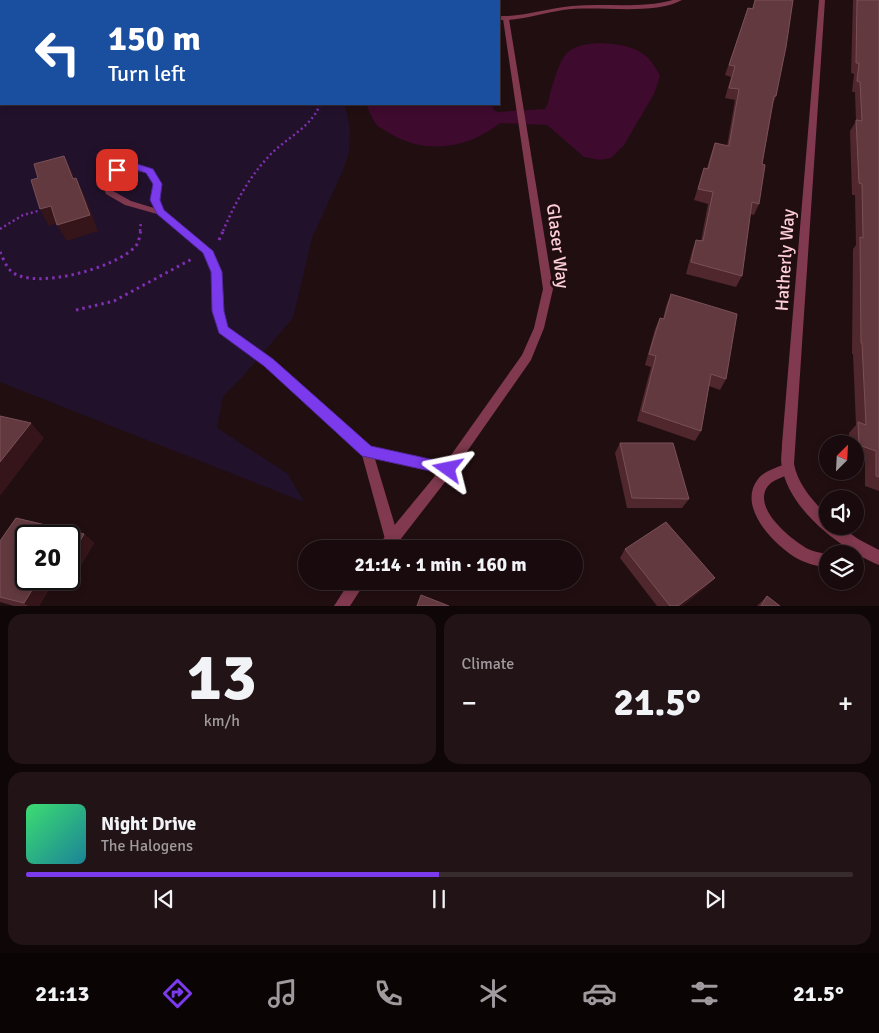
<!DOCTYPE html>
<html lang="en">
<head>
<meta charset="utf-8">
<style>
	:root { --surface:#190a0d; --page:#221316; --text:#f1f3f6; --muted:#9f9a9d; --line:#372b2e; --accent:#7c3aed }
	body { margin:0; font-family:Signika,sans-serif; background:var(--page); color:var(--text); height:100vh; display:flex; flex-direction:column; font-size:19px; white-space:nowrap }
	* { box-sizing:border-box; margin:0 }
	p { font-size:16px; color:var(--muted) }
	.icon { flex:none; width:28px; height:28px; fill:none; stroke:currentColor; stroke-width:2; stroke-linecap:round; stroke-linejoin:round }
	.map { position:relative; height:606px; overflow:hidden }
	.drawer { display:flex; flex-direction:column; gap:8px; padding:8px; background:#0e0607; flex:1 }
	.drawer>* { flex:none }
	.guide { position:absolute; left:0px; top:0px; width:500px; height:105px; box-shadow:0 2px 8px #0003,0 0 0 1px var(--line); background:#1a4fa0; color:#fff; overflow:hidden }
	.needle { width:32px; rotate:24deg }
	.tools { position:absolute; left:819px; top:435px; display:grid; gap:10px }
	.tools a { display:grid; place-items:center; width:45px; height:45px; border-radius:50%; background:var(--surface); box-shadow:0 2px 8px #0003,0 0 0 1px var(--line); font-size:25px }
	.speed { position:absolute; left:15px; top:525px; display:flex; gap:10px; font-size:25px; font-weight:700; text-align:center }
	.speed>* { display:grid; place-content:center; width:65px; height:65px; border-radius:50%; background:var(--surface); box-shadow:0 2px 8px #0003,0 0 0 1px var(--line); line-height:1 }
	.speed .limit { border:2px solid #111; border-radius:8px; background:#fff; color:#111 }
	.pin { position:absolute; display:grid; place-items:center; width:42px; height:42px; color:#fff; margin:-21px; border-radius:10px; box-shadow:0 2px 8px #0006 }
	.me { position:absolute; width:55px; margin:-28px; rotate:282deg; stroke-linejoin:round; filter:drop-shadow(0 0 4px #0008) }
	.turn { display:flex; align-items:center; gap:18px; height:105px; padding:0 25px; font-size:22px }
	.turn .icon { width:65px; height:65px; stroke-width:2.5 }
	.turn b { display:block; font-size:35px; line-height:42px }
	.big { font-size:38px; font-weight:700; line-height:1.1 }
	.drawer .widget { flex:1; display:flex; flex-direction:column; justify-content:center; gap:8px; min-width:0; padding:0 18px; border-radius:15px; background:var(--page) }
	.drawer .dial { align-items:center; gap:0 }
	.dial b { font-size:65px; line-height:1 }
	.song { display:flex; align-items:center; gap:15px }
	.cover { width:60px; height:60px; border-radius:8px; background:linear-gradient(135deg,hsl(140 70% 55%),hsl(190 70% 35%)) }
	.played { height:5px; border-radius:2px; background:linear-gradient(90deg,var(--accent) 50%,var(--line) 50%) }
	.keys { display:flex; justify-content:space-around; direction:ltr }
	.heat { display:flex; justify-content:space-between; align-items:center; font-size:28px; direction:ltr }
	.drawer .tiles { flex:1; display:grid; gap:8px; grid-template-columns:1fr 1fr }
	.widget:last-child { grid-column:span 2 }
	.trip { position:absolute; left:298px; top:540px; width:285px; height:50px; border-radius:25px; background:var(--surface); box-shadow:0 2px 8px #0003,0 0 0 1px var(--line); font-weight:700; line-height:50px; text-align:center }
	.tab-bar { display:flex; height:80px; justify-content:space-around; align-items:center; background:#0a0405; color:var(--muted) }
	.tab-bar .icon { width:35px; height:35px }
	.tab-bar .active { color:var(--accent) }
	.tab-bar b { font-size:22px; color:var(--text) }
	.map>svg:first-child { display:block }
</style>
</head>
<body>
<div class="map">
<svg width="879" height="606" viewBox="0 0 879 606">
	<rect width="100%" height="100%" fill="#210e11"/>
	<path fill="#22112b" d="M 0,91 L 1,104 L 345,104 L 350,129 L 349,152 L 343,170 L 312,238 L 293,318 L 244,375 L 223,396 L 217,428 L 288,474 L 304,502 L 0,382 Z"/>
	<path fill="#3e0a2e" d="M 600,43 C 629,45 647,48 660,76 L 654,94 L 624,145 L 611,158 L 600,160 L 584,157 L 547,125 L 500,123 C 468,149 425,155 389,133 C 385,130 379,128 376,124 C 372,119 369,110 366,104 L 492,104 L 493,109 L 497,112 L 545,109 C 549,103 549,97 551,90 C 562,57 562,45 600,43 Z"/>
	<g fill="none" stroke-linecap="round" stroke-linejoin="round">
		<g stroke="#7f30b1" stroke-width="2.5" stroke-dasharray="2 3" stroke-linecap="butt">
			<path d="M 0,229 L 23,215 L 38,211"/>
			<path d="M 140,231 L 141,221"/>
			<path d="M 223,231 C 235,203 249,177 270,155 C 285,139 313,126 320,104"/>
		</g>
		<g stroke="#7f30b1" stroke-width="3" stroke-dasharray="2.5 4" stroke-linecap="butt">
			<path d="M 219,240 L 224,229"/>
			<path d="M 0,252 C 3,258 6,267 12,272 C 36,290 115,268 135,247 C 139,243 140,235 141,229"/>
			<path d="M 76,310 L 114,301 L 192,259"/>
		</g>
		<g fill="#80394e" fill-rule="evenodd">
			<path d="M 325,0 L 334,0 L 335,1 L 326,1 Z"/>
			<path d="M 673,0 L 682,0 C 653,16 597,5 563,10 C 542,13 521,21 499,20 L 499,16 C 524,17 547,8 572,6 C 606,3 640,9 673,0 Z"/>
			<path d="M 126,166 L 137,166 L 153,169 L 162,184 L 159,200 L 164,211 L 213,251 L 222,271 L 223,311 L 228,327 L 272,359 L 370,447 L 452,465 L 454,469 L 452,473 L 448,475 L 375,459 L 399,539 L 397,544 L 392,546 L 387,544 L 385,539 L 362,455 L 264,365 L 219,332 L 213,311 L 212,271 L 204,253 L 157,214 L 125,205 L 106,194 L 101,180 L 102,178 L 113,170 ZM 131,170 L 147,173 L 154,184 L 151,200 L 154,208 L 131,201 L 113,191 L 109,181 L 119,174 Z"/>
			<path d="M 788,463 L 792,465 L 794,469 L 792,473 C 784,477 770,480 766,489 C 755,511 792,540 808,549 C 815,552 821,553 828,554 L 828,568 C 817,566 808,564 798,559 C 775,546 736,507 758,479 C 764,471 778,467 788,463 Z"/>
			<path d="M 853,537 L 858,539 L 860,544 L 854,554 L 838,554 L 848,539 Z"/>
		</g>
		<g fill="#80394e" fill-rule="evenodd">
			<path d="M 819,0 L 825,0 L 794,464 C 798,485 813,501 828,516 L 828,526 L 840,526 L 858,539 L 879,550 L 879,565 C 841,549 789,510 782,467 C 780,460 782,452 782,444 Z"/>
			<path d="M 506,17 L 509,19 L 553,289 L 544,328 L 531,360 L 452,473 L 393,549 L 377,549 L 379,544 L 444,465 L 522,355 L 534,328 L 543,289 L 503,19 Z"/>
			<path d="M 350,581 L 366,581 L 350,606 L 334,606 Z"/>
		</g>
	</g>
	<g fill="#4f272c">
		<path d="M 755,0 L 793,0 L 776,96 L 773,104 L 762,164 L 759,204 L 754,215 L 750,214 L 742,276 L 736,287 L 686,274 L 692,251 L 696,240 L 701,241 L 708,204 L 694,200 L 704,168 L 707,168 L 711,154 L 715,143 L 727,146 L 735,100 L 725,98 L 731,77 L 725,75 L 748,8 L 752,8 Z"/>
		<path d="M 853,0 L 879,0 L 879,491 L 865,486 L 865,461 L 855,458 L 855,444 L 849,444 L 849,433 L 856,425 L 853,354 L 852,354 L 853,249 L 856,245 L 855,195 L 852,195 L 850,131 L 856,121 L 855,92 L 852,92 L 854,74 L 851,73 Z"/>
		<path d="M 1,62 L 1,89 L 0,89 L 0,63 Z"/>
		<path d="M 671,294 L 726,379 L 720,390 L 709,386 L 701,431 L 695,441 L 637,421 L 651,367 L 645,365 L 655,329 L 660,318 L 663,319 L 666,306 Z"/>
		<path d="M 620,443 L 689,499 L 682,508 L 627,508 L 615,453 Z"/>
		<path d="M 84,534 L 94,543 L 71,582 L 59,579 L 69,579 L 69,536 L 26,579 L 55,579 L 39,606 L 14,606 L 0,602 L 0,541 Z"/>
		<path d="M 625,549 L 707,586 L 682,606 L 657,606 L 620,558 Z"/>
		<path d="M 767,596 L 780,606 L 757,606 Z"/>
	</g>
	<g fill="#351519">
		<path d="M 64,156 L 72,172 L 81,195 L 73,179 Z"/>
		<path d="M 76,178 L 84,194 L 98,231 L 67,241 L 57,225 Z"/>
		<path d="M 51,206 L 61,222 L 49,226 L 40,209 Z"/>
		<path d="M 31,423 L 44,438 L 0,496 L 0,462 Z"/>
		<path d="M 84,534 L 94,543 L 71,582 L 67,579 L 69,579 L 69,560 Z"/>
		<path d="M 715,578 L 707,586 L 682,606 L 678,606 Z"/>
		<path d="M 39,579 L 55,579 L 39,606 L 28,606 L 24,603 Z"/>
	</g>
	<g fill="#62393f" stroke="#7a5057">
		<path d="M 755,0 L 793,0 L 786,47 L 776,96 L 774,96 L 762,164 L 765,165 L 759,204 L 752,202 L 742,276 L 691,262 L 696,240 L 703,241 L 713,192 L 698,189 L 704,168 L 708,169 L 715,143 L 729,146 L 739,89 L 729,88 L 735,66 L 729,65 L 748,8 L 753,9 Z"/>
		<path d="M 857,0 L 879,0 L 879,477 L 876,476 L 876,451 L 859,445 L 858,422 L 866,425 L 862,343 L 861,343 L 860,237 L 863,238 L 862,184 L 859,183 L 856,120 L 862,121 L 860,82 L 857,81 L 859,63 L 856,63 Z"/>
		<path d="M 1,62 L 1,80 L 0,80 L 0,63 Z"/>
		<path d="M 64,156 L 73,179 L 76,178 L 90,215 L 57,225 L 51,206 L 40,209 L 31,180 L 38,178 L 34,164 Z"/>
		<path d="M 671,294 L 737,314 L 726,379 L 711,374 L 701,431 L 642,411 L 656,356 L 649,354 L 660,318 L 664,319 Z"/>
		<path d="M 0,416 L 31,423 L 0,462 Z"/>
		<path d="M 620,443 L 673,443 L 689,499 L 632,498 Z"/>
		<path d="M 16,518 L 84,534 L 69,560 L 69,536 L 26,536 L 26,579 L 39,579 L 24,603 L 0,597 L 0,541 Z"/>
		<path d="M 666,522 L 715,578 L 678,606 L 670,606 L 625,549 Z"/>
		<path d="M 421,595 L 449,606 L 417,606 Z"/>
		<path d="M 767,596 L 780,606 L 761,606 Z"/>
	</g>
	<path fill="#7c3aed" stroke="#51269a" d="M 134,163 L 153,169 L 162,184 L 160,200 L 164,210 L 213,251 L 222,272 L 224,311 L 228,327 L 273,359 L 371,446 L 448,463 L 453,464 L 455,469 L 453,474 L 448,475 L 362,456 L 264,366 L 219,333 L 212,311 L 211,272 L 203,253 L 157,214 L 150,200 L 153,184 L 146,173 L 134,169 L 117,173 L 112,170 Z"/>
	<g text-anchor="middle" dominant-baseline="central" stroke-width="5" stroke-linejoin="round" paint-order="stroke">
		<g font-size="18" fill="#fecfd9" stroke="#210e11">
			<text transform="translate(558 246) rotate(83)">Glaser Way</text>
			<text transform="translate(785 260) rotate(-86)">Hatherly Way</text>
		</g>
	</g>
</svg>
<div class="tools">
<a><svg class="needle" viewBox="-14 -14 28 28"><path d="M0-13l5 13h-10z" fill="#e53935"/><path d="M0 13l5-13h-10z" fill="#9f9a9d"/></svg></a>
<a><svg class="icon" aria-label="sound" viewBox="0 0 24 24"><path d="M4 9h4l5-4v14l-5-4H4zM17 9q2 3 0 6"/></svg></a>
<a><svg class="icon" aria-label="layers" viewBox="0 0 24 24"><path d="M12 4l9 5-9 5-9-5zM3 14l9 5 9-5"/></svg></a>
</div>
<div class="speed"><div class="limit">20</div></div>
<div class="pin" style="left:117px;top:170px;background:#d93025"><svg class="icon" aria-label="arrive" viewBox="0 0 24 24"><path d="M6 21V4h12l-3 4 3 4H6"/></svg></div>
<svg class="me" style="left:448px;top:469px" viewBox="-20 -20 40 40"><path d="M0-17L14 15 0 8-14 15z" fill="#7c3aed" stroke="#fff" stroke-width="4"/></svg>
<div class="trip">21:14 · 1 min · 160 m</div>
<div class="guide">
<div class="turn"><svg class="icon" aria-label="left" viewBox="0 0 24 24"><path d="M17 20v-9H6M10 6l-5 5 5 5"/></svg><div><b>150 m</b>Turn left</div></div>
</div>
</div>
<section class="drawer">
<div class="tiles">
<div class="widget dial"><b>13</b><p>km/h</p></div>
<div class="widget"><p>Climate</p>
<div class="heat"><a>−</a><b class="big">21.5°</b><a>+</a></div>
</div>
<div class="widget">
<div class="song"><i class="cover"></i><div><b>Night Drive</b><p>The Halogens</p></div></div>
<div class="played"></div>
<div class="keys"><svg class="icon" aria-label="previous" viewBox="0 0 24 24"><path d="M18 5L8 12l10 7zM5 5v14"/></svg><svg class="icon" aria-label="pause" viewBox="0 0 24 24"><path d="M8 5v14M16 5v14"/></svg><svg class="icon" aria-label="next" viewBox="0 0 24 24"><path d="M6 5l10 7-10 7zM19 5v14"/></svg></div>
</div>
</div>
</section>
<nav class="tab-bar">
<b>21:13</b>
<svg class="icon active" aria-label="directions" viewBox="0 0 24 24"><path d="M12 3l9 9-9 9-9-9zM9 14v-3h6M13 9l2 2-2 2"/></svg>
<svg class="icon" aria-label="music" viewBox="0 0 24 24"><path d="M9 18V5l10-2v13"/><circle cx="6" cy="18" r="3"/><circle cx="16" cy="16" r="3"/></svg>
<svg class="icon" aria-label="phone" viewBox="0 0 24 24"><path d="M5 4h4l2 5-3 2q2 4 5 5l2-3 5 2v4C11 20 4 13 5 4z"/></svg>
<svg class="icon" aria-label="climate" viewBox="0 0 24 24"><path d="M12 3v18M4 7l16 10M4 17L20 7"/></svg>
<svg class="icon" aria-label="car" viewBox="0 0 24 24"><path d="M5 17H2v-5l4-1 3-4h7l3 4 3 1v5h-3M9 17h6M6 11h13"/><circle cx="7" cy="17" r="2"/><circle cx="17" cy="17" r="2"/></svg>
<svg class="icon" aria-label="filters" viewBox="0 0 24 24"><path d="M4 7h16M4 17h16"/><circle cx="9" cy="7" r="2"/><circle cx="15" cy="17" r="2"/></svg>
<b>21.5°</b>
</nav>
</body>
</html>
